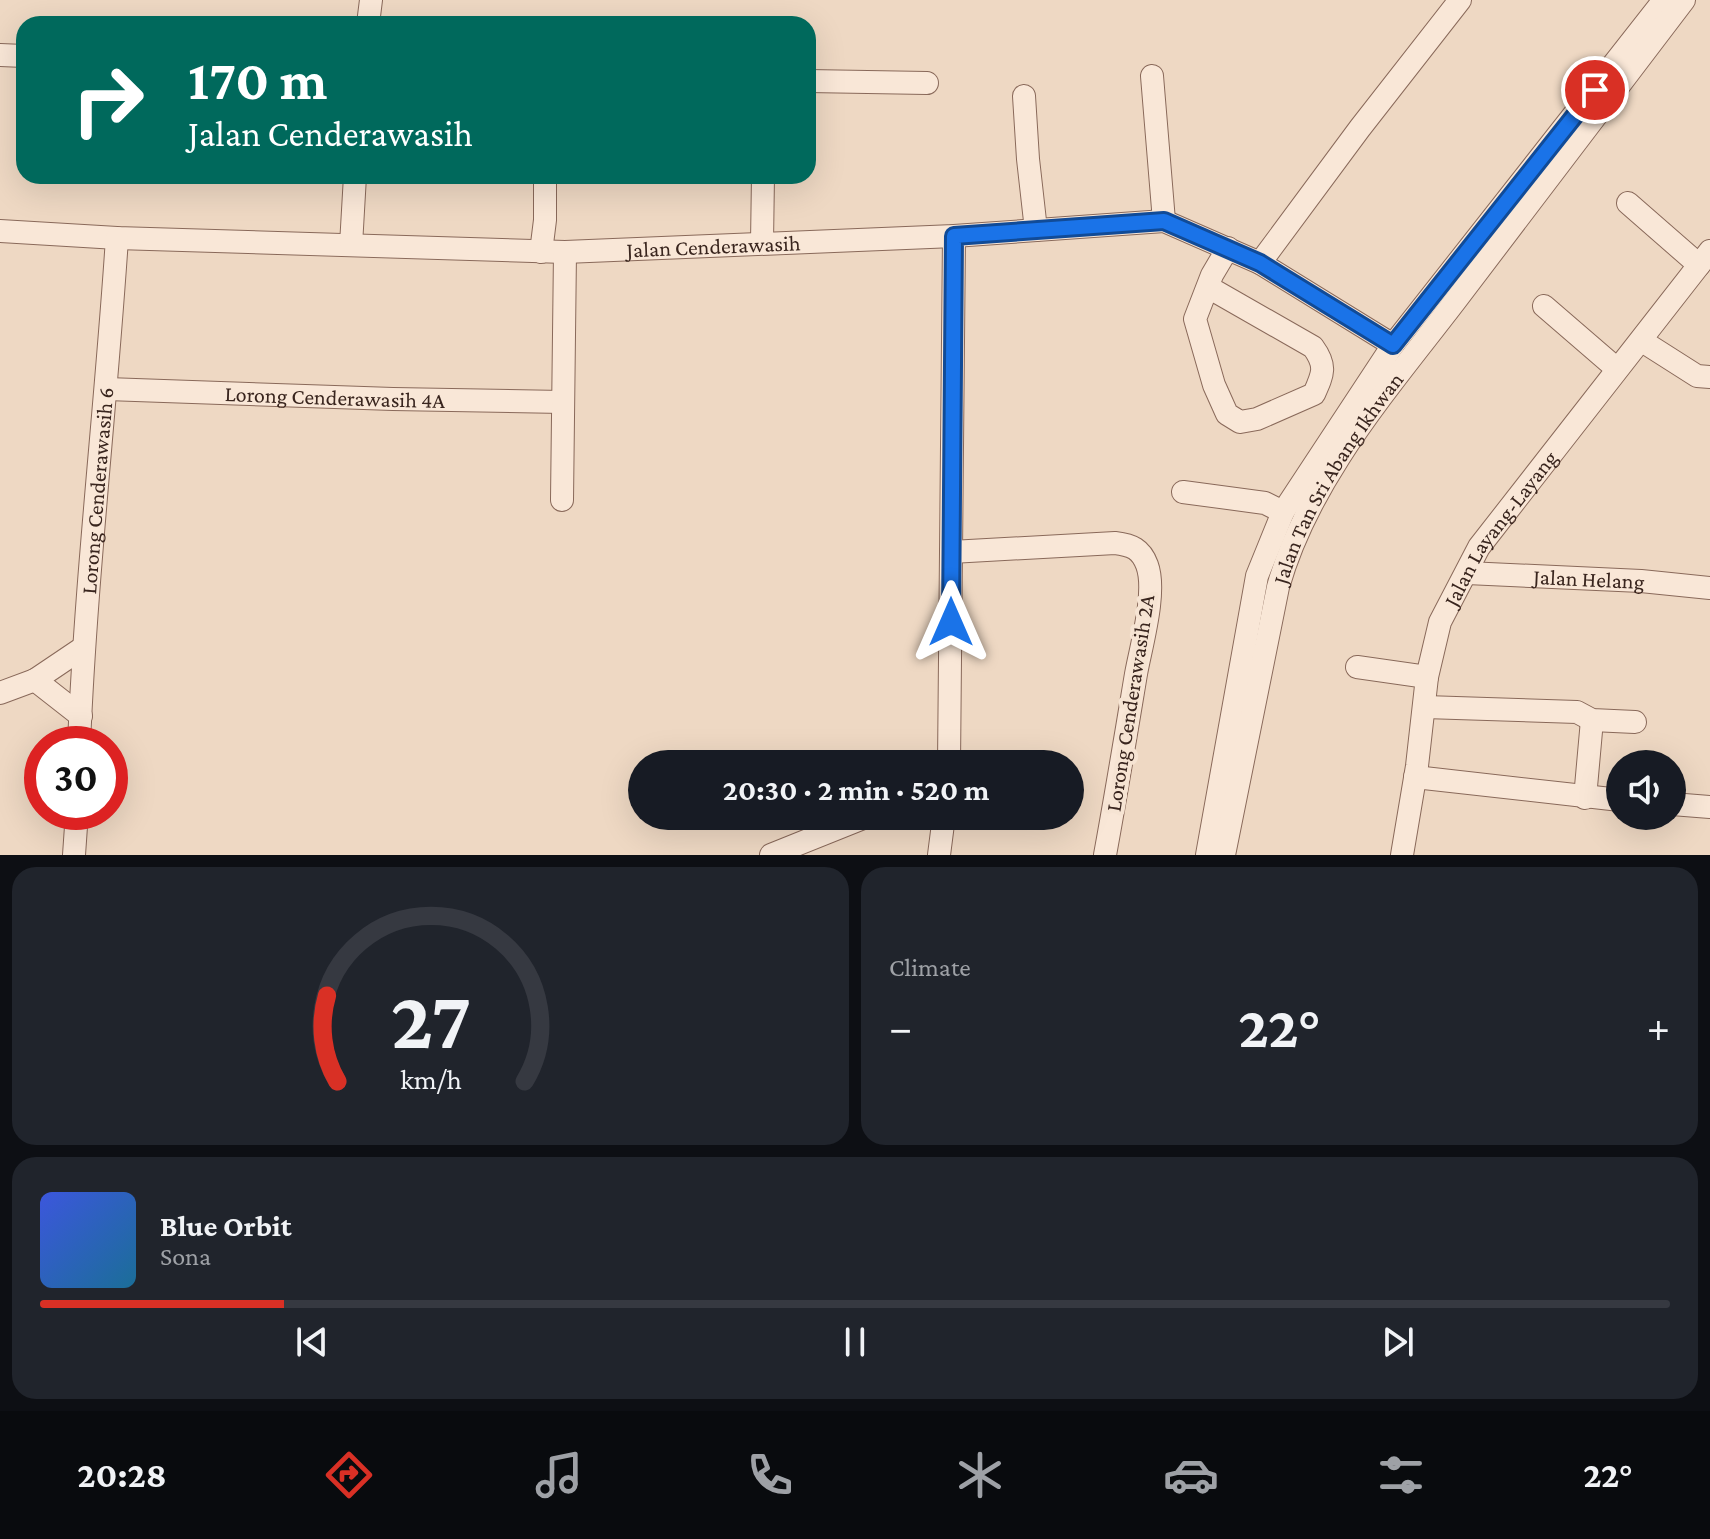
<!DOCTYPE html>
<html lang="en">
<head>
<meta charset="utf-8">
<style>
	:root { --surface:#171b24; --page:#20242c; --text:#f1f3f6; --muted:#9ea1a6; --line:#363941; --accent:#d93025 }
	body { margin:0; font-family:"Crimson Pro",serif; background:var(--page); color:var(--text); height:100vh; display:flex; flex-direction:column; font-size:30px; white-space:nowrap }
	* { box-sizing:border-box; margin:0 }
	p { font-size:26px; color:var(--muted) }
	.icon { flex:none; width:44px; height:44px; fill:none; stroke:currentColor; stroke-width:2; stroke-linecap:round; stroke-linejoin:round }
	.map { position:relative; height:855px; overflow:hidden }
	.drawer { display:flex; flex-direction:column; gap:12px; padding:12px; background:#0d0f14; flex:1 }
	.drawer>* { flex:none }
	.hud { position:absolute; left:16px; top:16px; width:800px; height:168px; border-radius:24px; box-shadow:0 8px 32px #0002; background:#00695c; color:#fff; overflow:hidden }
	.buttons { position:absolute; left:1606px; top:750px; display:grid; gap:16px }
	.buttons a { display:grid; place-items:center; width:80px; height:80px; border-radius:50%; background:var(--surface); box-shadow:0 8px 32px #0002; font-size:40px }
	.speed { position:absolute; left:24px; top:726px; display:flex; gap:16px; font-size:40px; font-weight:700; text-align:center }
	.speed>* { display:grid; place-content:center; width:104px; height:104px; border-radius:50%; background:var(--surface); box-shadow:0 8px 32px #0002; line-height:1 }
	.speed .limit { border:12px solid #d22; background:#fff; color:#111 }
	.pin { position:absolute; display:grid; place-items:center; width:68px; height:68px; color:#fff; margin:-34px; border:4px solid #fff; border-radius:50%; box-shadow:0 2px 8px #0007 }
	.me { position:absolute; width:88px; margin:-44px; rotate:0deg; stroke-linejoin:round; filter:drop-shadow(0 0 6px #0008) }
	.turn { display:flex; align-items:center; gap:28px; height:168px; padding:0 40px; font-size:36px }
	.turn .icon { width:104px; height:104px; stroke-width:2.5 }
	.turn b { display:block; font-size:56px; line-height:68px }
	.big { font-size:60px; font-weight:700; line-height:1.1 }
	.drawer .widget { flex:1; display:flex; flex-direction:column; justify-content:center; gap:12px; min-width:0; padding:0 28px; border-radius:24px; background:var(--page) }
	.drawer .dial { align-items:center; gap:0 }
	.dial svg { height:208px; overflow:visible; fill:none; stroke:var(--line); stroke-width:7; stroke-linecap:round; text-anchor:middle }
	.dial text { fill:var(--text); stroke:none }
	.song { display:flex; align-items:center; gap:24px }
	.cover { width:96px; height:96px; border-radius:12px; background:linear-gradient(135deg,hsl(230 70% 55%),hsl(200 70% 35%)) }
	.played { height:8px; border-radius:4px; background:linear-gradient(90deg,var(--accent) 15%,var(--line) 15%) }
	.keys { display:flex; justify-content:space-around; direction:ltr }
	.heat { display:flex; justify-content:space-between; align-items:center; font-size:44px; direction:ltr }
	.drawer .tiles { flex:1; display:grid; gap:12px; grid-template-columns:1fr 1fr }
	.widget:last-child { grid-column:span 2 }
	.trip { position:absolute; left:628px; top:750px; width:456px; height:80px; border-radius:40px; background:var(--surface); box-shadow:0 8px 32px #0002; font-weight:700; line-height:80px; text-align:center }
	.tab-bar { display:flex; height:128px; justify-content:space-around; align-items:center; background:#090b0e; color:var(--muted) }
	.tab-bar .icon { width:56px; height:56px }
	.tab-bar .on { color:var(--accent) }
	.tab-bar b { font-size:36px; color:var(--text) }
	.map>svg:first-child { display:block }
</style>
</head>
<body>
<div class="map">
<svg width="1710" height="855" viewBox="0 0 1710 855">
	<rect width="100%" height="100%" fill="#eed8c3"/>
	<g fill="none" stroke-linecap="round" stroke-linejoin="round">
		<g stroke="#89695a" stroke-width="24">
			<g id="minor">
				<path d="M 368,24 L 371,0"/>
				<path d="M 0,55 L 24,56"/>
				<path d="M 1152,76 L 1164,221"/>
				<path d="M 808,81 L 927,83"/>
				<path d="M 1024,96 L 1028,159 L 1036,230"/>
				<path d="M 1628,203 L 1699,265"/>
				<path id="s1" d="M 0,231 L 117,238 L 565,252 L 954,236 L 1164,221 L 1260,263 L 1393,345"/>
				<path d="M 762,242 L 763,176"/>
				<path d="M 351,245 L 355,176"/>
				<path d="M 541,252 L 545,220 L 545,176"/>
				<path d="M 1260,263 L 1360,128 L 1460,0"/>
				<path d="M 1208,287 L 1313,347 C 1327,366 1323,374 1314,394 L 1257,419 L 1240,422 L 1227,414 L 1214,385 L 1195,319 L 1212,275 L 1228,248"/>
				<path d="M 1544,306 L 1617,369"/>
				<path d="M 1642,341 L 1697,376 L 1710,377"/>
				<path id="s2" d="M 107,389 L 393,399 L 563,402"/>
				<path d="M 1183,492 L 1265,503 L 1283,512"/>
				<path d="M 562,500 L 565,252"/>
				<path d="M 951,552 L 1115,543 C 1132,545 1141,549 1147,565 C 1157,592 1141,646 1136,674 C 1126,734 1116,795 1105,855"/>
				<path id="s3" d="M 1467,573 L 1641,581 L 1710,588"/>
				<path d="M 1357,667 L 1427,677"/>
				<path d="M 35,680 L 81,716"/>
				<path d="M 0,693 L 35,680 L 84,647"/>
				<path d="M 1425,707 L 1577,712 L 1592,720 L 1635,722"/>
				<path id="s4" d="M 79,744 C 86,575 106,407 117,238"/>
				<path d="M 949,764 L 954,236"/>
				<path d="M 1415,777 L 1620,800"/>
				<path d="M 1585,798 L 1592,720"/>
				<path d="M 1672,804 L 1710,807"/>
				<path d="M 74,855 L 77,812"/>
				<path d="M 771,855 L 868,816"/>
				<path d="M 939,855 L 944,816"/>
				<path d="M 1207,855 L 1257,576 L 1283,512 L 1393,345 L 1664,0"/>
				<path id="s5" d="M 1224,855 L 1278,587 C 1309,478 1388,389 1456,300 C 1532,200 1608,100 1684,0"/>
				<path id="s6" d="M 1402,855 L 1417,766 L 1427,677 L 1440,622 L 1479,547 L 1710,251"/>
			</g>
		</g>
		<use href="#minor" stroke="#f9e7d7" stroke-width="22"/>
	</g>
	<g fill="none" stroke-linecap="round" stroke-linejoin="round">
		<g stroke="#114b97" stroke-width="20">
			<path id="route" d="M 951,622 L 954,236 L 1164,221 L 1260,263 L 1393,345 L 1595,90"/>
		</g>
		<use href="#route" stroke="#1a73e8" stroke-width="14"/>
	</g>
	<g text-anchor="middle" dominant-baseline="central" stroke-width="8" stroke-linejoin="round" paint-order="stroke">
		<g font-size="22" fill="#39251e" stroke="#f6e4d3">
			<text stroke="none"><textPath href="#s1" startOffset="714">Jalan Cenderawasih</textPath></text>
			<text stroke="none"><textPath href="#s2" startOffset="228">Lorong Cenderawasih 4A</textPath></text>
			<text stroke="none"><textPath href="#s5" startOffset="398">Jalan Tan Sri Abang Ikhwan</textPath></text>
			<text stroke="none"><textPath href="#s4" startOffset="254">Lorong Cenderawasih 6</textPath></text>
			<text stroke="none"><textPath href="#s6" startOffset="348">Jalan Layang-Layang</textPath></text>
			<text stroke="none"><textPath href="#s3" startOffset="122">Jalan Helang</textPath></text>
			<text transform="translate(1130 703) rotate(-81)">Lorong Cenderawasih 2A</text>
		</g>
	</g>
</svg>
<div class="buttons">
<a><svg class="icon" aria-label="sound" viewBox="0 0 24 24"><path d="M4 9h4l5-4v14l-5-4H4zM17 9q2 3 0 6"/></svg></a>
</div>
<div class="speed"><div class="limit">30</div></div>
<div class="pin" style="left:1595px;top:90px;background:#d93025"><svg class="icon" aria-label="arrive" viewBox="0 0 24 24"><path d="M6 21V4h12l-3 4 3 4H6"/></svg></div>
<svg class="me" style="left:951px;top:622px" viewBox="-20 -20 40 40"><path d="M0-17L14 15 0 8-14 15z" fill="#1a73e8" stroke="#fff" stroke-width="4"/></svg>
<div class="trip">20:30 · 2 min · 520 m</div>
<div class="hud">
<div class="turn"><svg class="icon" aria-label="right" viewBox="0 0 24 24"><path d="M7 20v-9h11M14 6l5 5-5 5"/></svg><div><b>170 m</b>Jalan Cenderawasih</div></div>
</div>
</div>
<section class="drawer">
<div class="tiles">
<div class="widget dial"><svg viewBox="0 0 100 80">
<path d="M14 69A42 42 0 1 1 86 69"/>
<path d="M14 69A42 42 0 0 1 10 36" stroke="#d93025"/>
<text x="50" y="56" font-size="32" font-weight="700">27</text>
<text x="50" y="72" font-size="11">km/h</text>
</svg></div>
<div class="widget"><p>Climate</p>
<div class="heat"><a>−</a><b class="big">22°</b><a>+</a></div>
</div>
<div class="widget">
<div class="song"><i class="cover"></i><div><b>Blue Orbit</b><p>Sona</p></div></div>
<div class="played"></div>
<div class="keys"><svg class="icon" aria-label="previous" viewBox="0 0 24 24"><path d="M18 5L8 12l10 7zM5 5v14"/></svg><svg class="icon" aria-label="pause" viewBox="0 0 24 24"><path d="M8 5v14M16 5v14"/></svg><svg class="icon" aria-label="next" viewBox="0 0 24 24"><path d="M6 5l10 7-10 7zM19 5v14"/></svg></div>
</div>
</div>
</section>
<nav class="tab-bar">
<b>20:28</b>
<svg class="icon on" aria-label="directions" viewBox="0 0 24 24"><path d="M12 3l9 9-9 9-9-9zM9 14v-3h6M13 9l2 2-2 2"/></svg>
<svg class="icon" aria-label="music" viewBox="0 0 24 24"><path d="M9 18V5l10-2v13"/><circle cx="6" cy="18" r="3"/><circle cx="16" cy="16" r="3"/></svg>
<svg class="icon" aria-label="phone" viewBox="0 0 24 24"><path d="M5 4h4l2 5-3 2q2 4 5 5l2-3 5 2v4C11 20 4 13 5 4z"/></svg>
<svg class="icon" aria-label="climate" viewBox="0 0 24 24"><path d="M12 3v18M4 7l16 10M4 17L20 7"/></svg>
<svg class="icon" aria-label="car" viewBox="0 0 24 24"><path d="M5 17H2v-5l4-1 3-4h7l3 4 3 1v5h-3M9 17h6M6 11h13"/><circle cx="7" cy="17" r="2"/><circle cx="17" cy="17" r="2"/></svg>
<svg class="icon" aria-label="filters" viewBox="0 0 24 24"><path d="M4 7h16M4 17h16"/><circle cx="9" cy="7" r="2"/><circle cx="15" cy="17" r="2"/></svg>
<b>22°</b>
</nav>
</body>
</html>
